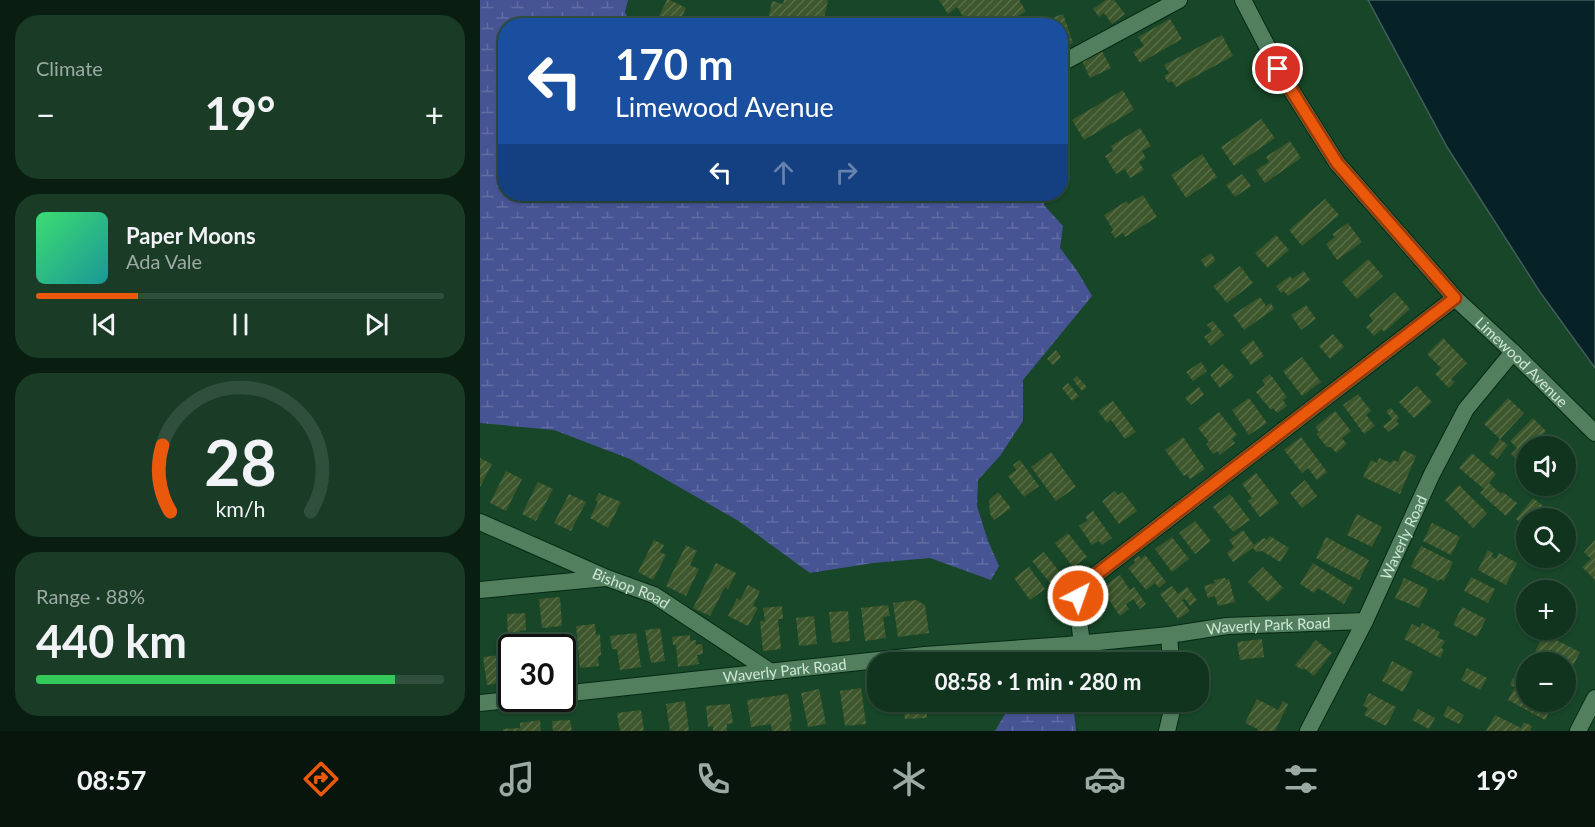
<!DOCTYPE html>
<html lang="en">
<head>
<meta charset="utf-8">
<style>
	:root { --surface:#11341e; --page:#1a3c27; --text:#f1f3f6; --muted:#9caaa4; --line:#304f3c; --accent:#ea580c }
	body { margin:0; font-family:Lato,sans-serif; background:var(--page); color:var(--text); height:100vh; display:flex; flex-direction:column; font-size:22px; white-space:nowrap }
	* { box-sizing:border-box; margin:0 }
	p { font-size:20px; color:var(--muted) }
	.icon { flex:none; width:33px; height:33px; fill:none; stroke:currentColor; stroke-width:2; stroke-linecap:round; stroke-linejoin:round }
	.map { position:relative; flex:1; overflow:hidden }
	.panel { display:flex; flex-direction:column; gap:15px; padding:15px; background:#091d10; width:480px }
	.panel>* { flex:none }
	.hud { position:absolute; left:18px; top:18px; width:570px; height:183px; border-radius:24px; box-shadow:0 2px 4px #0004,0 0 0 2px var(--line); background:#1a4fa0; color:#fff; overflow:hidden }
	.controls { position:absolute; left:1036px; top:436px; display:grid; gap:12px }
	.controls a { display:grid; place-items:center; width:60px; height:60px; border-radius:50%; background:var(--surface); box-shadow:0 2px 4px #0004,0 0 0 2px var(--line); font-size:30px }
	.speed { position:absolute; left:18px; top:634px; display:flex; gap:12px; font-size:30px; font-weight:700; text-align:center }
	.speed>* { display:grid; place-content:center; width:78px; height:78px; border-radius:50%; background:var(--surface); box-shadow:0 2px 4px #0004,0 0 0 2px var(--line); line-height:1 }
	.speed .limit { border:3px solid #111; border-radius:9px; background:#fff; color:#111 }
	.pin { position:absolute; display:grid; place-items:center; width:51px; height:51px; color:#fff; margin:-26px; border:3px solid #fff; border-radius:50%; box-shadow:0 2px 6px #0007 }
	.me { position:absolute; width:66px; margin:-33px; rotate:41deg; stroke-linejoin:round; filter:drop-shadow(0 0 4px #0008) }
	.turn { display:flex; align-items:center; gap:21px; height:126px; padding:0 18px; font-size:27px }
	.turn .icon { width:78px; height:78px; stroke-width:2.5 }
	.turn b { display:block; font-size:42px; line-height:51px }
	.lanes { display:flex; align-items:center; height:57px; padding:0 18px; background:#0003; justify-content:center; gap:30px; direction:ltr }
	.lanes .off { opacity:.35 }
	.big { font-size:45px; font-weight:700; line-height:1.1 }
	.panel .widget { flex:1; display:flex; flex-direction:column; justify-content:center; gap:9px; min-width:0; padding:0 21px; border-radius:24px; background:var(--page) }
	.panel .dial { align-items:center; gap:0 }
	.dial svg { height:156px; overflow:visible; fill:none; stroke:var(--line); stroke-width:7; stroke-linecap:round; text-anchor:middle }
	.dial text { fill:var(--text); stroke:none }
	.song { display:flex; align-items:center; gap:18px }
	.cover { width:72px; height:72px; border-radius:9px; background:linear-gradient(135deg,hsl(140 70% 55%),hsl(180 70% 35%)) }
	.played { height:6px; border-radius:3px; background:linear-gradient(90deg,var(--accent) 25%,var(--line) 25%) }
	.keys { display:flex; justify-content:space-around; direction:ltr }
	.heat { display:flex; justify-content:space-between; align-items:center; font-size:33px; direction:ltr }
	.charge { height:9px; border-radius:4px; background:linear-gradient(90deg,#34c759 88%,var(--line) 0) }
	.trip { position:absolute; left:387px; top:652px; width:342px; height:60px; border-radius:24px; background:var(--surface); box-shadow:0 2px 4px #0004,0 0 0 2px var(--line); font-weight:700; line-height:60px; text-align:center }
	.tabs { display:flex; height:96px; justify-content:space-around; align-items:center; background:#07150c; color:var(--muted) }
	.tabs .icon { width:42px; height:42px }
	.tabs .active { color:var(--accent) }
	.tabs b { font-size:27px; color:var(--text) }
	main { display:flex; flex:1; min-height:0 }
	.map>svg:first-child { display:block }
</style>
</head>
<body>
<main>
<section class="panel">
<div class="widget"><p>Climate</p>
<div class="heat"><a>−</a><b class="big">19°</b><a>+</a></div>
</div>
<div class="widget">
<div class="song"><i class="cover"></i><div><b>Paper Moons</b><p>Ada Vale</p></div></div>
<div class="played"></div>
<div class="keys"><svg class="icon" aria-label="previous" viewBox="0 0 24 24"><path d="M18 5L8 12l10 7zM5 5v14"/></svg><svg class="icon" aria-label="pause" viewBox="0 0 24 24"><path d="M8 5v14M16 5v14"/></svg><svg class="icon" aria-label="next" viewBox="0 0 24 24"><path d="M6 5l10 7-10 7zM19 5v14"/></svg></div>
</div>
<div class="widget dial"><svg viewBox="0 0 100 80">
<path d="M14 69A42 42 0 1 1 86 69"/>
<path d="M14 69A42 42 0 0 1 10 35" stroke="#ea580c"/>
<text x="50" y="56" font-size="32" font-weight="700">28</text>
<text x="50" y="72" font-size="11">km/h</text>
</svg></div>
<div class="widget"><p>Range · 88%</p><b class="big">440 km</b><div class="charge"></div></div>
</section>
<div class="map">
<svg width="1115" height="731" viewBox="0 0 1115 731">
	<defs>
		<pattern id="wetland-marsh" width="20" height="14" patternUnits="userSpaceOnUse" patternTransform="scale(1.5)"><rect width="20" height="14" fill="#465494"/><path d="M1 5h8M5 5V1M11 12h8M15 12V8" fill="none" stroke="#606da2"/></pattern>
		<pattern id="building-hatch" width="6" height="6" patternUnits="userSpaceOnUse" patternTransform="scale(1.5)"><rect width="6" height="6" fill="#3d562b"/><path d="M-1 1l2-2M0 6l6-6M5 7l2-2" fill="none" stroke="#586e49"/></pattern>
	</defs>
	<rect width="100%" height="100%" fill="#174628"/>
	<g fill="url(#wetland-marsh)">
		<path d="M 0,0 L 148,0 L 145,12 L 151,25 L 26,26 L 26,194 L 566,194 L 564,205 L 583,226 L 580,248 L 598,272 L 612,296 L 543,380 L 543,421 L 520,456 L 498,480 L 497,506 L 508,541 L 519,566 L 511,580 L 450,558 L 393,563 L 330,573 L 257,520 L 150,459 L 74,430 L 0,423 Z"/>
		<path d="M 532,702 L 593,702 L 596,731 L 515,731 Z"/>
	</g>
	<path fill="#072227" stroke="#435d5b" stroke-width="1.5" d="M 888,0 L 1115,0 L 1115,368 L 1060,292 L 967,147 Z"/>
	<g fill="url(#building-hatch)">
		<path d="M 187,0 L 190,0 L 206,8 L 197,26 L 174,26 Z"/>
		<path d="M 304,0 L 348,0 L 344,18 L 335,16 L 332,26 L 275,26 L 277,18 L 288,21 L 292,1 L 303,4 Z"/>
		<path d="M 459,0 L 539,0 L 546,11 L 524,26 L 501,26 L 497,19 L 488,24 L 477,7 L 468,14 Z"/>
		<path d="M 626,0 L 634,0 L 645,14 L 632,24 L 624,13 L 619,17 L 613,9 Z"/>
		<path d="M 583,14 L 593,43 L 580,48 L 580,26 L 569,26 L 567,20 Z"/>
		<path d="M 690,19 L 702,39 L 660,63 L 653,52 L 664,46 L 658,37 Z"/>
		<path d="M 742,35 L 753,56 L 696,87 L 692,81 L 688,83 L 684,76 L 689,73 L 684,65 Z"/>
		<path d="M 622,51 L 631,68 L 610,78 L 602,61 Z"/>
		<path d="M 643,90 L 654,110 L 604,140 L 592,120 Z"/>
		<path d="M 781,119 L 795,138 L 754,166 L 741,147 Z"/>
		<path d="M 660,128 L 671,146 L 662,151 L 666,158 L 659,162 L 664,170 L 650,178 L 645,169 L 636,174 L 625,156 L 633,151 L 631,146 Z"/>
		<path d="M 810,141 L 821,158 L 785,183 L 776,170 L 789,162 L 786,157 Z"/>
		<path d="M 722,154 L 737,177 L 706,198 L 691,175 Z"/>
		<path d="M 762,174 L 771,186 L 755,197 L 746,185 Z"/>
		<path d="M 663,195 L 677,217 L 645,237 L 643,233 L 635,238 L 631,232 L 633,230 L 624,215 L 647,201 L 648,204 Z"/>
		<path d="M 845,199 L 859,215 L 822,246 L 809,230 Z"/>
		<path d="M 868,223 L 882,242 L 857,260 L 846,244 L 855,237 L 852,234 Z"/>
		<path d="M 796,235 L 809,250 L 788,268 L 775,253 Z"/>
		<path d="M 731,253 L 735,259 L 735,261 L 726,268 L 721,260 Z"/>
		<path d="M 888,259 L 903,276 L 877,299 L 862,282 Z"/>
		<path d="M 760,266 L 773,283 L 747,303 L 733,286 Z"/>
		<path d="M 824,271 L 830,280 L 808,296 L 804,291 L 801,293 L 796,286 L 810,276 L 812,279 Z"/>
		<path d="M 915,292 L 930,309 L 904,332 L 902,329 L 894,336 L 886,327 L 893,321 L 889,315 Z"/>
		<path d="M 780,297 L 786,306 L 791,303 L 794,309 L 764,330 L 753,315 Z"/>
		<path d="M 826,305 L 836,319 L 821,330 L 811,315 Z"/>
		<path d="M 733,321 L 744,335 L 731,346 L 724,337 L 732,331 L 727,325 Z"/>
		<path d="M 853,334 L 864,347 L 850,359 L 839,346 Z"/>
		<path d="M 963,338 L 987,363 L 971,379 L 975,382 L 969,388 L 955,374 L 961,368 L 947,354 Z"/>
		<path d="M 773,340 L 784,356 L 771,365 L 760,350 Z"/>
		<path d="M 576,350 L 581,357 L 573,365 L 567,359 Z"/>
		<path d="M 822,357 L 841,382 L 822,396 L 803,371 Z"/>
		<path d="M 721,362 L 727,371 L 713,381 L 706,372 Z"/>
		<path d="M 743,364 L 754,377 L 740,388 L 730,375 Z"/>
		<path d="M 790,374 L 807,397 L 803,400 L 807,406 L 797,413 L 793,408 L 791,410 L 776,392 L 785,385 L 782,380 Z"/>
		<path d="M 597,376 L 607,387 L 602,391 L 593,380 Z"/>
		<path d="M 588,383 L 599,396 L 592,401 L 582,388 Z"/>
		<path d="M 937,386 L 952,402 L 934,418 L 919,402 Z"/>
		<path d="M 719,387 L 724,395 L 711,405 L 705,398 Z"/>
		<path d="M 878,394 L 891,411 L 886,415 L 895,426 L 884,434 L 863,405 Z"/>
		<path d="M 769,398 L 787,423 L 769,435 L 752,410 Z"/>
		<path d="M 1028,398 L 1044,413 L 1020,439 L 1004,424 Z"/>
		<path d="M 633,401 L 656,432 L 645,439 L 631,420 L 627,423 L 618,411 Z"/>
		<path d="M 911,408 L 919,418 L 916,421 L 919,424 L 908,432 L 903,426 L 912,419 L 906,411 Z"/>
		<path d="M 855,411 L 871,431 L 862,438 L 867,444 L 856,453 L 851,447 L 847,447 L 836,434 L 839,432 L 835,427 Z"/>
		<path d="M 739,412 L 757,435 L 752,439 L 755,443 L 740,455 L 737,451 L 733,454 L 726,444 L 729,442 L 718,428 Z"/>
		<path d="M 1053,418 L 1066,431 L 1051,447 L 1047,447 L 1047,451 L 1038,461 L 1031,454 L 1037,448 L 1030,441 Z"/>
		<path d="M 703,437 L 725,469 L 710,479 L 707,474 L 704,476 L 685,450 Z"/>
		<path d="M 821,437 L 847,472 L 837,480 L 828,468 L 822,473 L 804,450 Z"/>
		<path d="M 1020,439 L 1028,445 L 1017,459 L 1009,453 Z"/>
		<path d="M 1077,439 L 1093,452 L 1086,461 L 1086,447 L 1070,447 Z"/>
		<path d="M 923,450 L 936,456 L 920,494 L 883,477 L 891,460 L 897,463 L 899,458 L 911,463 L 913,460 L 918,462 Z"/>
		<path d="M 571,452 L 596,487 L 576,501 L 551,467 Z"/>
		<path d="M 992,453 L 1016,474 L 1009,483 L 1021,494 L 1023,492 L 1037,503 L 1026,516 L 1000,493 L 1004,489 L 979,468 Z"/>
		<path d="M 0,458 L 12,464 L 0,487 Z"/>
		<path d="M 540,460 L 559,486 L 544,497 L 528,476 L 536,470 L 533,465 Z"/>
		<path d="M 26,471 L 42,479 L 26,511 L 10,503 Z"/>
		<path d="M 776,473 L 799,503 L 780,517 L 768,501 L 772,498 L 762,484 Z"/>
		<path d="M 825,480 L 837,496 L 822,508 L 810,493 Z"/>
		<path d="M 58,482 L 73,489 L 56,521 L 42,514 Z"/>
		<path d="M 979,485 L 1007,513 L 993,528 L 965,500 Z"/>
		<path d="M 635,491 L 638,495 L 643,492 L 657,511 L 639,524 L 622,501 Z"/>
		<path d="M 518,492 L 531,508 L 514,520 L 510,514 L 509,500 Z"/>
		<path d="M 119,493 L 141,502 L 128,528 L 110,518 L 118,502 L 115,500 Z"/>
		<path d="M 89,494 L 106,502 L 91,531 L 74,523 Z"/>
		<path d="M 750,494 L 770,520 L 753,532 L 733,507 Z"/>
		<path d="M 1053,498 L 1063,506 L 1060,510 L 1071,519 L 1047,519 L 1047,528 L 1036,519 Z"/>
		<path d="M 613,511 L 632,538 L 622,545 L 619,541 L 612,545 L 599,526 L 608,520 L 605,517 Z"/>
		<path d="M 877,514 L 902,527 L 892,547 L 867,535 Z"/>
		<path d="M 715,521 L 731,541 L 715,554 L 699,533 Z"/>
		<path d="M 952,523 L 980,537 L 971,555 L 943,541 Z"/>
		<path d="M 763,530 L 774,545 L 784,538 L 787,540 L 790,536 L 809,548 L 800,562 L 782,551 L 776,552 L 773,548 L 753,562 L 747,553 L 754,547 L 749,540 Z"/>
		<path d="M 588,533 L 607,557 L 593,567 L 575,543 Z"/>
		<path d="M 692,537 L 709,559 L 692,572 L 675,549 Z"/>
		<path d="M 846,537 L 889,560 L 879,580 L 836,558 Z"/>
		<path d="M 174,540 L 184,545 L 180,552 L 186,555 L 173,580 L 158,572 Z"/>
		<path d="M 1115,540 L 1115,580 L 1102,567 L 1111,559 L 1104,552 Z"/>
		<path d="M 206,545 L 217,551 L 210,565 L 219,569 L 206,596 L 186,586 Z"/>
		<path d="M 941,546 L 973,562 L 964,581 L 960,579 L 958,581 L 931,567 Z"/>
		<path d="M 1008,550 L 1013,553 L 1011,556 L 1016,559 L 1019,553 L 1037,563 L 1026,585 L 998,570 Z"/>
		<path d="M 564,552 L 582,575 L 571,584 L 552,561 Z"/>
		<path d="M 665,555 L 686,582 L 679,588 L 675,583 L 666,590 L 648,568 L 655,563 L 654,560 L 659,556 L 661,559 Z"/>
		<path d="M 236,563 L 256,573 L 248,589 L 245,587 L 230,616 L 213,608 Z"/>
		<path d="M 833,563 L 873,588 L 864,604 L 838,588 L 834,593 L 820,584 Z"/>
		<path d="M 549,567 L 565,589 L 550,600 L 534,578 Z"/>
		<path d="M 783,567 L 803,588 L 788,602 L 768,582 Z"/>
		<path d="M 640,575 L 650,590 L 654,587 L 666,604 L 660,609 L 653,599 L 646,604 L 649,609 L 640,616 L 621,588 Z"/>
		<path d="M 991,577 L 1015,589 L 1008,603 L 984,591 Z"/>
		<path d="M 745,578 L 746,580 L 749,579 L 755,602 L 738,606 L 735,596 L 728,598 L 724,586 L 735,583 L 734,580 Z"/>
		<path d="M 924,578 L 948,589 L 939,608 L 915,598 Z"/>
		<path d="M 268,585 L 280,591 L 273,606 L 278,608 L 268,626 L 248,616 L 257,598 L 260,600 Z"/>
		<path d="M 692,586 L 698,594 L 707,587 L 717,600 L 710,606 L 705,599 L 702,600 L 710,611 L 698,619 L 680,594 Z"/>
		<path d="M 80,597 L 82,626 L 62,628 L 59,599 Z"/>
		<path d="M 436,600 L 445,605 L 449,633 L 418,637 L 413,603 Z"/>
		<path d="M 408,605 L 410,616 L 403,617 L 406,638 L 385,641 L 381,608 Z"/>
		<path d="M 302,606 L 303,619 L 298,619 L 301,649 L 283,651 L 280,621 L 285,621 L 283,608 Z"/>
		<path d="M 982,607 L 1006,619 L 997,637 L 973,625 Z"/>
		<path d="M 368,611 L 370,641 L 352,643 L 349,612 Z"/>
		<path d="M 45,613 L 46,630 L 40,631 L 40,638 L 28,639 L 27,614 Z"/>
		<path d="M 334,616 L 337,644 L 319,646 L 316,618 Z"/>
		<path d="M 942,623 L 960,632 L 957,637 L 965,641 L 961,648 L 964,650 L 960,658 L 924,639 L 932,624 L 940,628 Z"/>
		<path d="M 115,624 L 116,635 L 120,634 L 121,655 L 118,657 L 119,666 L 100,668 L 96,626 Z"/>
		<path d="M 180,628 L 185,661 L 171,663 L 165,630 Z"/>
		<path d="M 156,633 L 161,667 L 140,670 L 137,649 L 132,649 L 130,636 Z"/>
		<path d="M 1064,634 L 1100,652 L 1089,674 L 1086,672 L 1086,663 L 1067,663 L 1053,656 Z"/>
		<path d="M 210,635 L 210,641 L 216,640 L 216,645 L 222,644 L 223,654 L 217,655 L 219,664 L 198,667 L 196,645 L 193,645 L 192,637 Z"/>
		<path d="M 782,639 L 784,657 L 760,660 L 757,642 Z"/>
		<path d="M 836,640 L 852,653 L 834,676 L 824,668 L 822,670 L 815,665 Z"/>
		<path d="M 91,647 L 94,676 L 82,677 L 82,648 Z"/>
		<path d="M 21,655 L 25,682 L 7,685 L 3,657 Z"/>
		<path d="M 912,661 L 933,672 L 923,692 L 902,681 Z"/>
		<path d="M 987,668 L 1007,678 L 1000,690 L 981,680 Z"/>
		<path d="M 1033,678 L 1047,685 L 1047,702 L 1074,702 L 1065,720 L 1028,700 L 1035,687 L 1030,685 Z"/>
		<path d="M 381,688 L 386,724 L 365,726 L 360,691 Z"/>
		<path d="M 339,689 L 346,724 L 328,727 L 321,693 Z"/>
		<path d="M 889,693 L 916,707 L 906,726 L 884,715 L 888,708 L 883,706 Z"/>
		<path d="M 308,694 L 312,721 L 309,723 L 311,731 L 292,731 L 291,724 L 271,727 L 267,700 Z"/>
		<path d="M 777,699 L 798,710 L 803,701 L 808,704 L 795,731 L 777,731 L 778,729 L 765,723 Z"/>
		<path d="M 205,701 L 209,731 L 190,731 L 186,704 Z"/>
		<path d="M 423,702 L 446,702 L 447,718 L 425,719 Z"/>
		<path d="M 637,702 L 657,702 L 657,707 L 638,709 Z"/>
		<path d="M 250,704 L 253,723 L 247,724 L 247,731 L 233,731 L 233,726 L 228,727 L 226,706 Z"/>
		<path d="M 968,706 L 984,715 L 979,724 L 963,716 Z"/>
		<path d="M 938,709 L 955,718 L 949,729 L 932,720 Z"/>
		<path d="M 161,710 L 164,731 L 140,731 L 137,713 Z"/>
		<path d="M 1015,715 L 1041,728 L 1044,722 L 1052,726 L 1050,731 L 1006,731 Z"/>
		<path d="M 60,720 L 61,731 L 23,731 L 23,729 L 40,728 L 40,723 Z"/>
		<path d="M 90,720 L 92,731 L 73,731 L 72,721 Z"/>
	</g>
	<g fill="none" stroke-linecap="round" stroke-linejoin="round">
		<g stroke="#062a14" stroke-width="18">
			<g id="minor">
				<path d="M 580,64 L 699,0"/>
				<path id="s1" d="M 0,522 L 127,578 L 174,595 L 291,672"/>
				<path d="M 0,590 L 126,578"/>
				<path d="M 689,635 L 691,663"/>
				<path d="M 602,644 L 598,612 L 598,595 L 609,580 L 975,298"/>
				<path id="s2" d="M 82,694 L 445,655 L 587,645 L 689,635 L 747,626 L 885,621"/>
				<path d="M 0,703 L 41,699"/>
				<path d="M 687,731 L 694,702"/>
				<path id="s3" d="M 828,731 L 885,621 L 952,474 L 986,409 L 1033,352"/>
				<path d="M 1098,731 L 1115,698"/>
			</g>
		</g>
		<g stroke="#062a14" stroke-width="18">
			<g id="secondary">
				<path id="s4" d="M 763,0 L 803,77 L 857,163 L 975,298 L 1033,352 L 1115,433"/>
			</g>
		</g>
		<use href="#minor" stroke="#52805f" stroke-width="16"/>
		<use href="#secondary" stroke="#52805f" stroke-width="16"/>
	</g>
	<g fill="none" stroke-linecap="round" stroke-linejoin="round">
		<g stroke="#983908" stroke-width="15">
			<path id="route" d="M 598,596 L 609,580 L 975,298 L 857,163 L 798,69"/>
		</g>
		<use href="#route" stroke="#ea580c" stroke-width="10"/>
	</g>
	<g text-anchor="middle" dominant-baseline="central" stroke-width="5" stroke-linejoin="round" paint-order="stroke">
		<g font-size="15" fill="#cfe7d5" stroke="#0a3b1e">
			<text stroke="none"><textPath href="#s4" startOffset="460">Limewood Avenue</textPath></text>
			<text stroke="none"><textPath href="#s3" startOffset="216">Waverly Road</textPath></text>
			<text stroke="none"><textPath href="#s1" startOffset="165">Bishop Road</textPath></text>
			<text stroke="none"><textPath href="#s2" startOffset="710">Waverly Park Road</textPath></text>
			<text stroke="none"><textPath href="#s2" startOffset="224">Waverly Park Road</textPath></text>
		</g>
	</g>
</svg>
<div class="controls">
<a><svg class="icon" aria-label="sound" viewBox="0 0 24 24"><path d="M4 9h4l5-4v14l-5-4H4zM17 9q2 3 0 6"/></svg></a>
<a><svg class="icon" aria-label="search" viewBox="0 0 24 24"><circle cx="10" cy="10" r="6"/><path d="M15 15l6 6"/></svg></a>
<a>+</a>
<a>−</a>
</div>
<div class="speed"><div class="limit">30</div></div>
<div class="pin" style="left:798px;top:69px;background:#d93025"><svg class="icon" aria-label="arrive" viewBox="0 0 24 24"><path d="M6 21V4h12l-3 4 3 4H6"/></svg></div>
<svg class="me" style="left:598px;top:596px" viewBox="-20 -20 40 40"><circle r="17" fill="#ea580c" stroke="#fff" stroke-width="3"/><path d="M0-11L8 9 0 5-8 9z" fill="#fff"/></svg>
<div class="trip">08:58 · 1 min · 280 m</div>
<div class="hud">
<div class="turn"><svg class="icon" aria-label="left" viewBox="0 0 24 24"><path d="M17 20v-9H6M10 6l-5 5 5 5"/></svg><div><b>170 m</b>Limewood Avenue</div></div>
<div class="lanes"><svg class="icon" aria-label="left" viewBox="0 0 24 24"><path d="M17 20v-9H6M10 6l-5 5 5 5"/></svg><svg class="icon off" aria-label="ahead" viewBox="0 0 24 24"><path d="M12 20V5M6 11l6-6 6 6"/></svg><svg class="icon off" aria-label="right" viewBox="0 0 24 24"><path d="M7 20v-9h11M14 6l5 5-5 5"/></svg></div>
</div>
</div>
</main>
<nav class="tabs">
<b>08:57</b>
<svg class="icon active" aria-label="directions" viewBox="0 0 24 24"><path d="M12 3l9 9-9 9-9-9zM9 14v-3h6M13 9l2 2-2 2"/></svg>
<svg class="icon" aria-label="music" viewBox="0 0 24 24"><path d="M9 18V5l10-2v13"/><circle cx="6" cy="18" r="3"/><circle cx="16" cy="16" r="3"/></svg>
<svg class="icon" aria-label="phone" viewBox="0 0 24 24"><path d="M5 4h4l2 5-3 2q2 4 5 5l2-3 5 2v4C11 20 4 13 5 4z"/></svg>
<svg class="icon" aria-label="climate" viewBox="0 0 24 24"><path d="M12 3v18M4 7l16 10M4 17L20 7"/></svg>
<svg class="icon" aria-label="car" viewBox="0 0 24 24"><path d="M5 17H2v-5l4-1 3-4h7l3 4 3 1v5h-3M9 17h6M6 11h13"/><circle cx="7" cy="17" r="2"/><circle cx="17" cy="17" r="2"/></svg>
<svg class="icon" aria-label="filters" viewBox="0 0 24 24"><path d="M4 7h16M4 17h16"/><circle cx="9" cy="7" r="2"/><circle cx="15" cy="17" r="2"/></svg>
<b>19°</b>
</nav>
</body>
</html>
